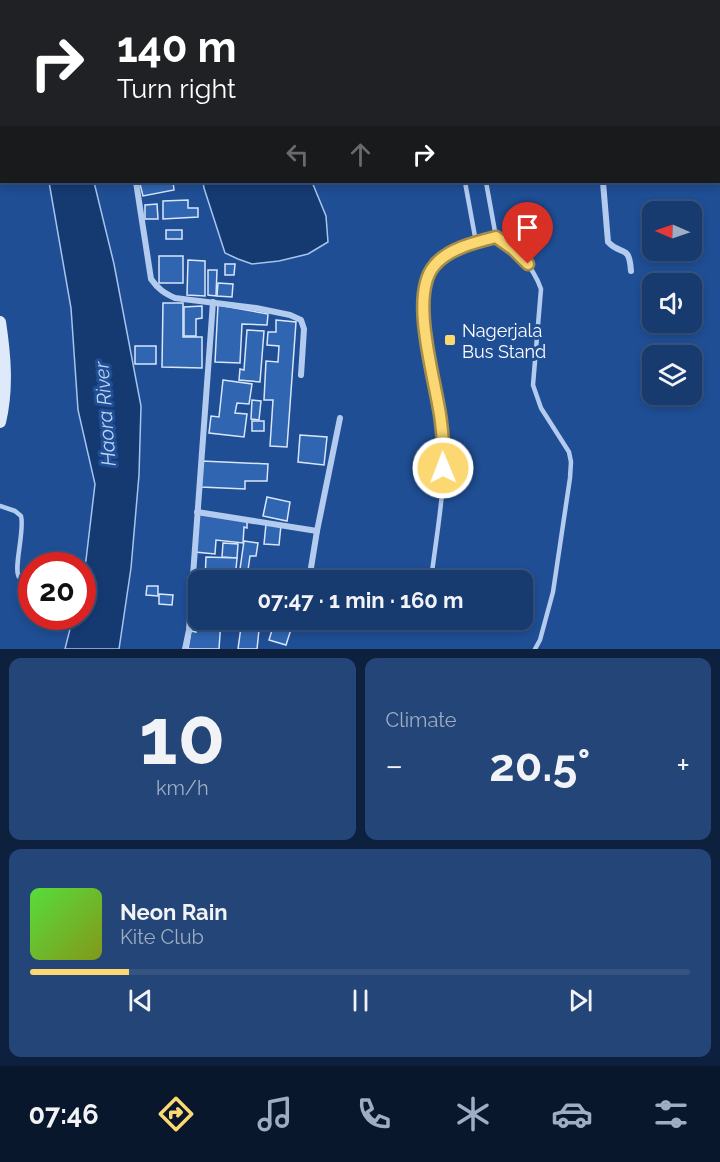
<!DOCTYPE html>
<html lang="en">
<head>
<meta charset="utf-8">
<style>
	:root { --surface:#173a6f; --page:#244577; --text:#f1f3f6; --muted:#9eadc3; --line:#365482; --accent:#fcd872 }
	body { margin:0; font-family:Raleway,sans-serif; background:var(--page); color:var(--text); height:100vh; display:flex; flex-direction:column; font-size:22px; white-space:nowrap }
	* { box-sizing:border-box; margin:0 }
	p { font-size:20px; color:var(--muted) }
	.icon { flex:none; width:33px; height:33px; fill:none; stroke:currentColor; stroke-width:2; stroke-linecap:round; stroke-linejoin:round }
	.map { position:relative; height:649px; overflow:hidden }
	.details { display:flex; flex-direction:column; gap:9px; padding:9px; background:#0d203d; flex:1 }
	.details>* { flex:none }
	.hud { position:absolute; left:0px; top:0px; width:720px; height:183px; box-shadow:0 3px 9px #0003,0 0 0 2px var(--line); background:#202124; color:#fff; overflow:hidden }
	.needle { width:39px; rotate:272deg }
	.tools { position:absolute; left:642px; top:201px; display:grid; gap:12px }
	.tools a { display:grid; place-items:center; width:60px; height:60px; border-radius:12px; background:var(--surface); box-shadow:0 3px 9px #0003,0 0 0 2px var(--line); font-size:30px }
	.speed { position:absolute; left:18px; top:552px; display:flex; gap:12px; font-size:30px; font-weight:700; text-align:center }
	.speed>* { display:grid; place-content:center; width:78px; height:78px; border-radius:50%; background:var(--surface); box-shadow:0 3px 9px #0003,0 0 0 2px var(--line); line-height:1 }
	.speed .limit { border:9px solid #d22; background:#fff; color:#111 }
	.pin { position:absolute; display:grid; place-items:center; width:51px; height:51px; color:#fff; margin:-62px -26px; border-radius:50% 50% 50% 0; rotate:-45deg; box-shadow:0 0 6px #0007 }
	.pin .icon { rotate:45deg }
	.me { position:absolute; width:66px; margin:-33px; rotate:359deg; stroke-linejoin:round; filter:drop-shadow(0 0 4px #0008) }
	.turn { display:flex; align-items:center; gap:21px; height:126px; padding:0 18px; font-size:27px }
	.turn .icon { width:78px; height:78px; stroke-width:2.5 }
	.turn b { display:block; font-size:42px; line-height:51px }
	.lanes { display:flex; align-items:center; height:57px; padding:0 18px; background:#0003; justify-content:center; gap:30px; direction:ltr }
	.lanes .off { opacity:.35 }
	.big { font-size:45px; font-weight:700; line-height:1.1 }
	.details .card { flex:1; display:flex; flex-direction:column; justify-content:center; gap:9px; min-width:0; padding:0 21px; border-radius:12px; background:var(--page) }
	.details .dial { align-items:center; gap:0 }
	.dial b { font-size:78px; line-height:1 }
	.song { display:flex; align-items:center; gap:18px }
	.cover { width:72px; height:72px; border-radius:9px; background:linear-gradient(135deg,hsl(110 70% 55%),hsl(70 70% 35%)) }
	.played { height:6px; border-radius:3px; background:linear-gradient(90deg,var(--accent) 15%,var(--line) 15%) }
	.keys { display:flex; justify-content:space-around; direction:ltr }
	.heat { display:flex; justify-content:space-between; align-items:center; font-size:33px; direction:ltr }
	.details .tiles { flex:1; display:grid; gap:9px; grid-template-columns:1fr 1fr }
	.card:last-child { grid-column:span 2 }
	.trip { position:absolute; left:188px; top:570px; width:345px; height:60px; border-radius:12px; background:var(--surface); box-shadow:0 3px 9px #0003,0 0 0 2px var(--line); font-weight:700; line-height:60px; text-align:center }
	.tab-bar { display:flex; height:96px; justify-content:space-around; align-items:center; background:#09172c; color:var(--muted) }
	.tab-bar .icon { width:42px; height:42px }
	.tab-bar .current { color:var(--accent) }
	.tab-bar b { font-size:27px; color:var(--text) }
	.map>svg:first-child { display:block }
</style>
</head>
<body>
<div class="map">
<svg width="720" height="649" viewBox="0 0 720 649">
	<rect width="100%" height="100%" fill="#1f4e94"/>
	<g fill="#153a72" stroke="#a5c5ef" stroke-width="1.5">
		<path d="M 49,182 L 94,182 L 114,264 L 141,406 L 139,475 L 131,568 L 119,649 L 65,649 L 73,617 L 82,616 L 83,575 L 86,560 L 95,484 L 78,410 L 71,308 Z"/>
		<path d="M 203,182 L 312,182 L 326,216 L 328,242 L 308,254 L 279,261 L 252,264 L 238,259 L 225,253 L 204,188 Z"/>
	</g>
	<g fill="#2f65b1" stroke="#d8e6fa" stroke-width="1.5">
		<path d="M 137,182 L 173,182 L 174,190 L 143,196 L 140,184 L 138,184 Z"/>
		<path d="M 188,200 L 188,208 L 198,208 L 198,217 L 163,219 L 163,201 Z"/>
		<path d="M 157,204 L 158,219 L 145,219 L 145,205 Z"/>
		<rect x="166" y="230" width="16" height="9"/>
		<rect x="159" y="256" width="24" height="27"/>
		<path d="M 188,260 L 205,261 L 205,296 L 187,295 Z"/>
		<path d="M 225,264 L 235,264 L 234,275 L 225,275 Z"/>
		<path d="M 208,270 L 217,270 L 216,296 L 208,295 Z"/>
		<path d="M 218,283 L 233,284 L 232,297 L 217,296 Z"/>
		<path d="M 163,303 L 183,303 L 183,337 L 202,337 L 202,368 L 162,367 Z"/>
		<path d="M 218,305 L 268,314 L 267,325 L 242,324 L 240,363 L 215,362 Z"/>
		<path d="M 202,306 L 202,318 L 196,319 L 196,336 L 184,336 L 184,307 Z"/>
		<path d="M 276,320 L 296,322 L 287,447 L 270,446 L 273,400 L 264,400 L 266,361 L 278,362 L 279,346 L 267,345 L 268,332 L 276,332 Z"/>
		<path d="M 247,330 L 264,331 L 260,382 L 239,380 L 240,369 L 244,370 Z"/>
		<rect x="135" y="346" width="21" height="18"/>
		<path d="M 223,380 L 252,384 L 249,404 L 237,403 L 235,413 L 247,414 L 244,437 L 209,433 L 211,416 L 219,417 Z"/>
		<path d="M 252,400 L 261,401 L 259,420 L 251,419 Z"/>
		<rect x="252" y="421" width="12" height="10"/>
		<path d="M 300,435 L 327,437 L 324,465 L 298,462 Z"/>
		<path d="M 202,461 L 268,464 L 267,481 L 245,481 L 245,489 L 201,487 Z"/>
		<path d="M 267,497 L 290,502 L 287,521 L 263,516 Z"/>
		<path d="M 198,514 L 247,521 L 247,528 L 244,527 L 243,543 L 216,540 L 215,554 L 195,552 Z"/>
		<path d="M 266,524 L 281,525 L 279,545 L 264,544 Z"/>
		<path d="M 244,541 L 258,543 L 256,556 L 250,556 L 248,570 L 240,569 Z"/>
		<path d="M 223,543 L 238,544 L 237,558 L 222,557 Z"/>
		<path d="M 206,557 L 237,558 L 235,580 L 205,580 Z"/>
		<path d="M 147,586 L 158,586 L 158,596 L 146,595 Z"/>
		<path d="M 159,594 L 173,595 L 172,605 L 159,604 Z"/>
		<path d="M 197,618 L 198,620 L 221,620 L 219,649 L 188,649 L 191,631 L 196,632 Z"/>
		<path d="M 242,620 L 260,620 L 257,649 L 238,649 Z"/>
		<path d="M 275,620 L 294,620 L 286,645 L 269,640 Z"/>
	</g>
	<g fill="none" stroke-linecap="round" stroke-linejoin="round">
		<g stroke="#b2cbee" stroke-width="4.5">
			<path d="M 418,0 L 418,2"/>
			<path d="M 441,0 L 442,2"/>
			<path d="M 465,182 L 476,242"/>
			<path d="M 486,182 L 496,237"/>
			<path d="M 0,506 L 15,511 L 21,516 C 25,530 13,569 19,577 C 22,581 28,583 32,585"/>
			<path d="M 431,580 C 436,539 444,496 444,453 C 443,412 430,372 425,331 C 424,317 421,300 424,286 C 426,281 429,274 432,269 C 442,251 477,242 496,237 C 517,251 532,264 541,289 L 533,385 L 541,408 L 569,452 L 571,462 L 570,478 L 553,592 L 540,640 L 535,649"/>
		</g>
		<g stroke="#b2cbee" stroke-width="6">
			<path d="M 683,0 L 683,2"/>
			<path d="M 116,2 L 116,0"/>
			<path d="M 718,130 L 720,130"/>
			<path d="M 136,182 L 151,279 C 158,289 164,293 175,298 L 256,308 L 290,315 L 301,320 L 304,329 L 301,375"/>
			<path d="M 603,182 L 608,242 C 622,257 629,243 631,271"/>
			<path d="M 197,512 L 317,531"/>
			<path d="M 309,580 L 317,531 L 340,418"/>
			<path d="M 185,649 L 189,630 L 213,302"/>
		</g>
		<path stroke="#deeafa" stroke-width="12" d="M 0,322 C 5,355 8,389 0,422"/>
	</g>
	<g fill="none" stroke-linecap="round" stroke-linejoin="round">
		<g stroke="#a48c4a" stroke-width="15">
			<path id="route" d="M 443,468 C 444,453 443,438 441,422 C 437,384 408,297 434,266 C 447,249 476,242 496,237 L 513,249 L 528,264"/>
		</g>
		<use href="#route" stroke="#fcd872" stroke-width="10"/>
	</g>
	<rect fill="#fcd872" stroke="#1f4e94" stroke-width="2" x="444" y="334" width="12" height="12" rx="3"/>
	<g text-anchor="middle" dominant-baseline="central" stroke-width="6" stroke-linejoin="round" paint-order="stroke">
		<g font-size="18" fill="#fff" stroke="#1f4e94" text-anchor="start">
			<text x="462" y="330">Nagerjala<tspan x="462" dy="21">Bus Stand</tspan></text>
		</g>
		<g font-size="20" font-style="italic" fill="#bed5f5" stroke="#1f4e94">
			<text transform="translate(105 414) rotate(-94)">Haora River</text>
		</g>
	</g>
</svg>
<div class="tools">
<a><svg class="needle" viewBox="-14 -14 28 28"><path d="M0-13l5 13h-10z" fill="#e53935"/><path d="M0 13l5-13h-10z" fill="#9eadc3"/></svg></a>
<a><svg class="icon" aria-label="sound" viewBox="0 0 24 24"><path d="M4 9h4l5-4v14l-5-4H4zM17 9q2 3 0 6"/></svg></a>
<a><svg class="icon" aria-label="layers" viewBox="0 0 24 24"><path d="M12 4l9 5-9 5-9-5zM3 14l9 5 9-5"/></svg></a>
</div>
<div class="speed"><div class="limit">20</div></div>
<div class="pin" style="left:528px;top:264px;background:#d93025"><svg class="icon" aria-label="arrive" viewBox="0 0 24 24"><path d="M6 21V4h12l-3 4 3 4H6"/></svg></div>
<svg class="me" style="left:443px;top:468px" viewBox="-20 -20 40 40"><circle r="17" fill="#fcd872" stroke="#fff" stroke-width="3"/><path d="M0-11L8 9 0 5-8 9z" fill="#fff"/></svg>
<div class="trip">07:47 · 1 min · 160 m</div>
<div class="hud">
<div class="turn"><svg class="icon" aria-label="right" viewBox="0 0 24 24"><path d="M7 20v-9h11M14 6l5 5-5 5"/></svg><div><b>140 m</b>Turn right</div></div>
<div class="lanes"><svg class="icon off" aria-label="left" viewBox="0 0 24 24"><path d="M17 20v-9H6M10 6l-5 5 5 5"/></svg><svg class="icon off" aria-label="ahead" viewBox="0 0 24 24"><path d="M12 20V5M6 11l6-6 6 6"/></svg><svg class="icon" aria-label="right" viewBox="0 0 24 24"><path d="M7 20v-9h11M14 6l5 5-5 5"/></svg></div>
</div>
</div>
<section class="details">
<div class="tiles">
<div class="card dial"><b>10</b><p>km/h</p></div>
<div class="card"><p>Climate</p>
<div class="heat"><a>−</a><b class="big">20.5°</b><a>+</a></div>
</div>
<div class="card">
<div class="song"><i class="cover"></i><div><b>Neon Rain</b><p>Kite Club</p></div></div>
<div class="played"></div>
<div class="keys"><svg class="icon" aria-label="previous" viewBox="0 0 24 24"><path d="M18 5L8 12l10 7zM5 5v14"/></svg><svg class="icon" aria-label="pause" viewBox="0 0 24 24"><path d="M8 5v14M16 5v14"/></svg><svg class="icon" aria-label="next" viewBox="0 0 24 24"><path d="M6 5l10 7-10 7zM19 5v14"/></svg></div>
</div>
</div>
</section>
<nav class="tab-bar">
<b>07:46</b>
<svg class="icon current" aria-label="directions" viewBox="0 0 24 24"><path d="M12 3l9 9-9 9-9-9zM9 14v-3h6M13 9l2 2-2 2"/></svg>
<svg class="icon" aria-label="music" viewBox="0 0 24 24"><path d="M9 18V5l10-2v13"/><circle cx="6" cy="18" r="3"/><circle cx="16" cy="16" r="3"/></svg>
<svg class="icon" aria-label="phone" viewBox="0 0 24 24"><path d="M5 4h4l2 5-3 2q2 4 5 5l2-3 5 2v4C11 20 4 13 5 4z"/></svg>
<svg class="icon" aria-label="climate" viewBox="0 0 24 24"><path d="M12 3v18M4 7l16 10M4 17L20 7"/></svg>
<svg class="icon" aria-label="car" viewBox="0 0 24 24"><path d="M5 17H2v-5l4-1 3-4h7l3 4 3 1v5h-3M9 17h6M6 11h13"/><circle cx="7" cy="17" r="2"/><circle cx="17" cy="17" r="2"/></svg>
<svg class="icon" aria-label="filters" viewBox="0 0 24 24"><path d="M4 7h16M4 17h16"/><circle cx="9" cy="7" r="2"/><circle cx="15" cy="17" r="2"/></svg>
</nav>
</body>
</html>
